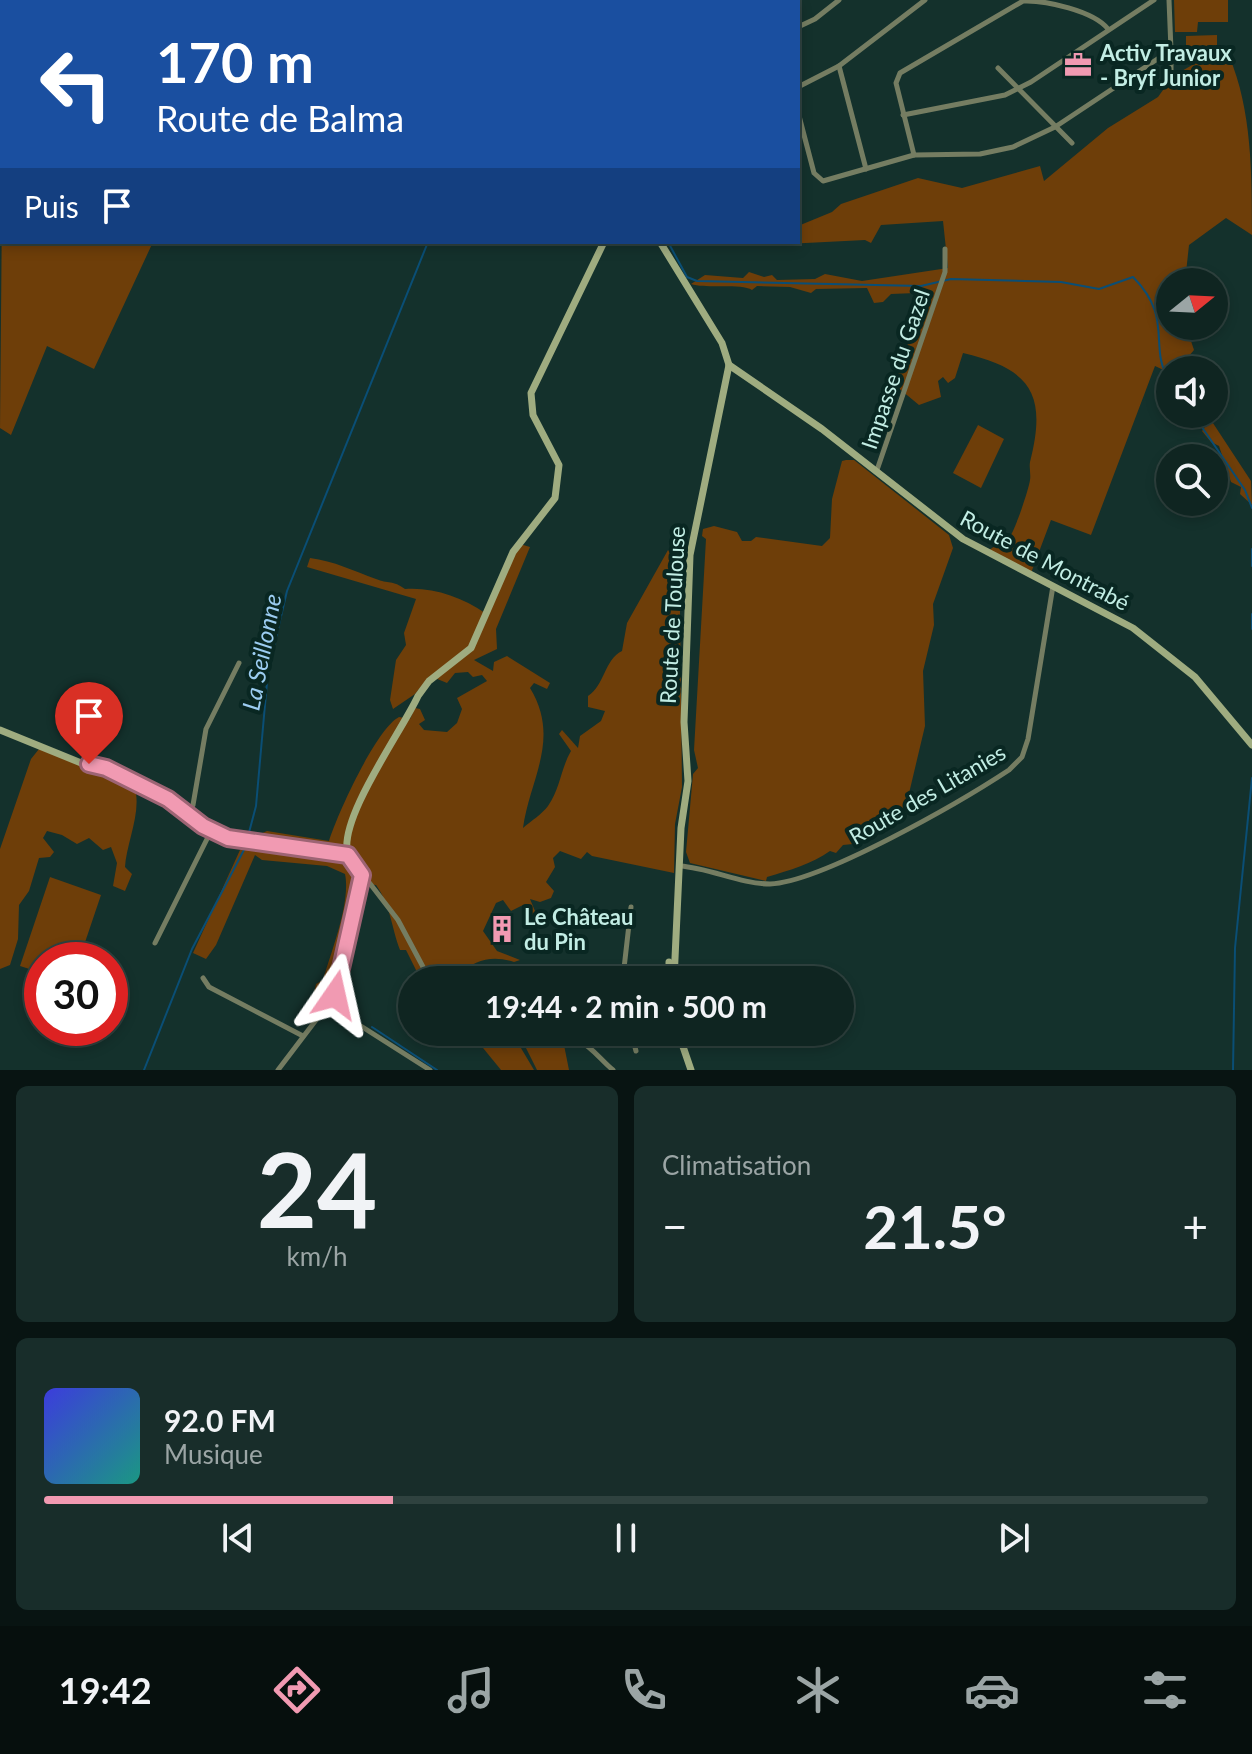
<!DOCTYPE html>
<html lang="fr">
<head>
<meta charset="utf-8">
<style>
	:root { --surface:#0f2521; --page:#182d2a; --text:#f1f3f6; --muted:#9ba5a5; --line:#2f423f; --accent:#f19ab2 }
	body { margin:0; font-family:Lato,sans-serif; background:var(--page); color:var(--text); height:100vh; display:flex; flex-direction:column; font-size:30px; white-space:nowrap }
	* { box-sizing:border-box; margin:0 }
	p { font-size:26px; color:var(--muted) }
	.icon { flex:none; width:44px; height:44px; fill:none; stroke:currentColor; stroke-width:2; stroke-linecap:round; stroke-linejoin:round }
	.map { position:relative; height:1070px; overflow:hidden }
	.sheet { display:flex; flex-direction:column; gap:16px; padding:16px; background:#081412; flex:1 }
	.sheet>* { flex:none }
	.guide { position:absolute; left:0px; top:0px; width:800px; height:244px; box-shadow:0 4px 12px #0003,0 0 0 2px var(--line); background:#1a4fa0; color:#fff; overflow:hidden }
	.needle { width:52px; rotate:72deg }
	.fabs { position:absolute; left:1156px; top:268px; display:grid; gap:16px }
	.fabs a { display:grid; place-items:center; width:72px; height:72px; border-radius:50%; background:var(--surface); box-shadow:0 4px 12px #0003,0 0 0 2px var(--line); font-size:40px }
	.speed { position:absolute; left:24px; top:942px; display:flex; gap:16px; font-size:40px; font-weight:700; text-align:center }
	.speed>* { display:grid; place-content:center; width:104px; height:104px; border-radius:50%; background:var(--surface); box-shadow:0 4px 12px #0003,0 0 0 2px var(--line); line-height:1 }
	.speed .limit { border:12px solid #d22; background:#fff; color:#111 }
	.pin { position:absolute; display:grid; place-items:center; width:68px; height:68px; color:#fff; margin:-82px -34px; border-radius:50% 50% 50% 0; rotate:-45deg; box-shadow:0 0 8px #0007 }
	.pin .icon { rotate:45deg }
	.me { position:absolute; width:88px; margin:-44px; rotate:11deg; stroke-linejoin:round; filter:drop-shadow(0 0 6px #0008) }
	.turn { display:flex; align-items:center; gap:28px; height:168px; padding:0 24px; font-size:36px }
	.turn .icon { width:104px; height:104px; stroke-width:2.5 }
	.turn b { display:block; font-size:56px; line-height:68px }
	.then { display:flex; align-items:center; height:76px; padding:0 24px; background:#0003; gap:16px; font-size:30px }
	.big { font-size:60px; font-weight:700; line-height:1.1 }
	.sheet .tile { flex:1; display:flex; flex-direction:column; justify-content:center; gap:12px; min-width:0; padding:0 28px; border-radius:12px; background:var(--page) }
	.sheet .dial { align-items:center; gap:0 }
	.dial b { font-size:104px; line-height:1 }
	.song { display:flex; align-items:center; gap:24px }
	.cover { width:96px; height:96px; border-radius:12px; background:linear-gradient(135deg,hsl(240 70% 55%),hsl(170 70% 35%)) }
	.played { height:8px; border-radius:4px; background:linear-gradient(90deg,var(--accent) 30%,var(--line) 30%) }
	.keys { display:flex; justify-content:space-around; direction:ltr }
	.heat { display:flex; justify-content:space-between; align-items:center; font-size:44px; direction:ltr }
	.sheet .tiles { flex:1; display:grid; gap:16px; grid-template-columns:1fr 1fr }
	.tile:last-child { grid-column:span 2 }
	.trip { position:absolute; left:398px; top:966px; width:456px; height:80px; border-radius:40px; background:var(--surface); box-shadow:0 4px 12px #0003,0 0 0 2px var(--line); font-weight:700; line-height:80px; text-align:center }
	.tabs { display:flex; height:128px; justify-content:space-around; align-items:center; background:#060f0d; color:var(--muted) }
	.tabs .icon { width:56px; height:56px }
	.tabs .on { color:var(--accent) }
	.tabs b { font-size:36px; color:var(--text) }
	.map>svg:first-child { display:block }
</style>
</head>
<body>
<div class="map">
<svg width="1252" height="1070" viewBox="0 0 1252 1070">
	<rect width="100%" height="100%" fill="#14312c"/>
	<g fill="#6e3e09">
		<path d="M 135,0 L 381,0 L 381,2 L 134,2 Z"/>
		<path d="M 1174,0 L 1228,0 L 1228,22 L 1198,22 L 1197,32 L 1175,32 Z"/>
		<path d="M 1217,35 L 1217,50 L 1186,51 L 1186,36 Z"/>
		<path d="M 1215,52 L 1229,56 C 1252,110 1252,174 1252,235 L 1226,218 L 1189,245 L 1185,282 L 1170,282 L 1170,326 L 1186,326 L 1194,350 L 1188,357 L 1188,370 L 1170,370 L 1170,373 L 1155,366 L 1091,535 L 1051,520 L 1031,573 L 988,551 C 995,545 1002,543 1009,538 C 1014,533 1029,489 1030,480 C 1031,474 1029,468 1030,462 C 1047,395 1032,369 963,353 L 955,378 L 948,383 L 943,377 L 938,381 L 941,397 L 919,405 L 896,386 L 902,357 L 928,300 L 916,293 L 891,294 L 883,302 L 874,303 L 867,288 L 816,289 L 811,293 L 790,287 L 757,286 L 752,290 C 741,283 707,289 691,284 L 705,275 L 743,278 L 749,272 L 764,277 L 772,275 L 777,280 L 815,279 L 825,274 L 862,281 L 948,268 L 943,221 L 881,225 L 871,243 L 865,240 L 766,245 L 767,242 L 798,242 L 798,226 L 832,212 L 841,204 L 918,178 L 962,188 L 1040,166 L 1044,181 L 1108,128 L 1158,97 L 1173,76 Z"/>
		<path d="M 2,205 L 2,242 L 153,242 L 94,369 L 47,346 L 11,435 L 0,428 Z"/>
		<path d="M 1197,414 L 1207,414 L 1251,481 L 1252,505 L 1240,494 L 1241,487 L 1231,482 L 1219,446 L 1211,442 L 1202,431 L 1205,427 Z"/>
		<path d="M 978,425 L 1004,439 L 981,488 L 953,473 Z"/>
		<path d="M 846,460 L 854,460 L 949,535 L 953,548 L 933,604 L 934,625 L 923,671 L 925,726 L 906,806 L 890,825 L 853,844 L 843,845 L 836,853 L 830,851 C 812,864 790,870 767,877 L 766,881 L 690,863 L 686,852 L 693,774 L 698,768 L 694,750 L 706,539 L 702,536 L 703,529 L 714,526 L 737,532 L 742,541 L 751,541 L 756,537 L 822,546 L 830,538 L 832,499 L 842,461 Z"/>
		<path d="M 520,544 L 530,547 L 496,629 L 497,649 L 474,660 L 493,671 L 494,662 L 507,656 L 550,683 L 547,689 L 534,683 L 530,688 C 561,739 530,778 523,828 C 531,821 542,814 548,806 C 560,789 561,768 571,751 L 559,734 L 562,730 L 578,748 L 580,736 L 601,721 L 605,711 L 588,707 L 588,696 C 605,685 604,660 622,651 L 627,623 L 668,550 L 677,560 L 686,561 L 680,612 L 682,787 L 675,824 L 674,873 L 592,856 L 587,852 L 581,859 L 560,851 L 553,858 L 555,867 L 546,882 L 554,891 L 551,898 L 540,902 L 530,899 L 535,911 L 530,927 L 525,926 L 523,905 L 511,911 L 503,900 L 496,903 L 483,931 L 497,951 L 520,960 L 514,962 C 493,955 475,959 459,975 L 461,980 L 435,980 L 422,965 L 425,979 L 421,980 L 406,950 L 400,950 C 391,926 391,906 376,885 L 365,884 L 360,889 L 335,997 L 313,1014 L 305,1010 L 312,1003 L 316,984 L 323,980 C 331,952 351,902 345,874 L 327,866 L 262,860 L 255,855 L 216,945 L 206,959 L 193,953 L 240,850 L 253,847 L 256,836 L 267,831 L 329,841 C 337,815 376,729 399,717 L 410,719 L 415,708 L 420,709 L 425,720 L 419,724 L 424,730 L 447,732 L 457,723 L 462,709 L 457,698 L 487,681 L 482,675 L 473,677 L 468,672 L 455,673 L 447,683 L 430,676 L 415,694 L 393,709 L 390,700 L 396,660 L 406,645 L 404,633 L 416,599 L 307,567 L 310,558 C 334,561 354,571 376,579 C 388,584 393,580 405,589 C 433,587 462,597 485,613 C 502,592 505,566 520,544 Z"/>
		<path d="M 39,749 L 134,786 C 143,809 126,844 125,867 L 132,874 L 125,891 L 113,886 L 117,863 L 111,847 L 103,850 L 89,838 L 77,844 L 62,835 L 47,831 L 43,838 L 54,852 L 50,857 L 39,858 L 29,891 L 19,905 L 18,939 L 10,965 L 0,969 L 0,849 L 31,759 Z"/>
		<path d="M 50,877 L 101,895 L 79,960 L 42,960 L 42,973 L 20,966 Z"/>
		<path d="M 470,1032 L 497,1032 L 515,1038 L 534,1070 L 501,1070 Z"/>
		<path d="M 564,1045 L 569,1070 L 537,1070 L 526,1048 Z"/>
	</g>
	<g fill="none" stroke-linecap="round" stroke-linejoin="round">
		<g stroke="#0a4e75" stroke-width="2">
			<path d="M 649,0 L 650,2"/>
			<path d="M 542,2 L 543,0"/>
			<path d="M 668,242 L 687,277 L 697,281 L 921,286 L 951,279 L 1061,282 L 1099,289 L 1133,277 C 1175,319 1147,348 1170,381"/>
			<path d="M 1193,414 L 1245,490 L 1252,508"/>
			<path d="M 1252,549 L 1252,566"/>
			<path d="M 1252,614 L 1252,629"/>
			<path d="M 247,840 L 256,806 L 268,671 L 287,591 L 428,242"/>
			<path d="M 372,1027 L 437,1070"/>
			<path d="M 144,1070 L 192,949 L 246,846"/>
			<path d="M 1233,1070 L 1235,948 L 1252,778"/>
		</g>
		<g stroke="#757d62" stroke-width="5">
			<path d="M 794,2 L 794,0"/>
			<path d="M 798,27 L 815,19 L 839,0"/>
			<path d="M 839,66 L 866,169"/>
			<path d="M 998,68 L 1072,143"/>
			<path d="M 1171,74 L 1171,51"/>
			<path d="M 798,87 L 839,66 L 925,0"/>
			<path d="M 798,112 L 814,173 L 823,181 L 914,155 L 980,154 L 1013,147 L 1055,127 L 1171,50 L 1169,0"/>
			<path d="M 903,115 L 1005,95 L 1031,82 L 1154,0"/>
			<path d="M 914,155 L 896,83 L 900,73 L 1023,1 C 1045,0 1094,11 1108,29"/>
			<path d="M 877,470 L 945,272 L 945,249"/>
			<path d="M 188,813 L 193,805 L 206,729 L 239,663"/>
			<path d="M 348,855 L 398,920 L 430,980"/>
			<path d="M 680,866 C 710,868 740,884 770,884 C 822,882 962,801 1009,770 L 1022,757 L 1028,739 L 1053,586"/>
			<path d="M 362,875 L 335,995 L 345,1016 L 430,1070"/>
			<path d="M 155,943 L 211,831"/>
			<path d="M 623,977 L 631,907"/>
			<path d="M 203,978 L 209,987 L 303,1036"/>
			<path d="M 623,979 L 656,980"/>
			<path d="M 501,1032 C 526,1044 553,1030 578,1040 C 592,1047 601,1060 613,1070"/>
			<path d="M 631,1032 L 636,1051"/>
			<path d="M 278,1070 L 335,995"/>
		</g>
		<g stroke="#9fac80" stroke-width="7">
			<path d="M 639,0 L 640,2"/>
			<path d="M 660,242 L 722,343 L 729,365 L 690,555 L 684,722 L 688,781 L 681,828 L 674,980"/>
			<path d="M 729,365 L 822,429 L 963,539 L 1133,628 L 1195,677 L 1252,745"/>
			<path d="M 0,730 L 123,780"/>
			<path d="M 89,764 L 106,768 L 168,799 L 220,836 L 261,845 L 348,855 C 337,820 402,731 418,696 L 429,681 L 471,648 L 513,552 L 555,498 L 559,465 L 533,415 L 531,393 L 604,242"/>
			<path d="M 669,980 L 669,962"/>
			<path d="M 678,1032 L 691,1070"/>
		</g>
	</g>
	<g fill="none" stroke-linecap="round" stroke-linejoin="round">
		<g stroke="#9d6474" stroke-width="20">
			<path id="route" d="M 89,764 L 106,768 L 168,799 L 203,826 L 228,838 L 348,855 L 362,875 L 335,995"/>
		</g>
		<use href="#route" stroke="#f19ab2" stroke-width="14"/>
	</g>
	<defs>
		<g id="office-bare" transform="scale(2.16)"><path d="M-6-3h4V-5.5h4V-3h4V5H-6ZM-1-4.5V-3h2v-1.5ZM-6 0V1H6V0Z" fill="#f19ab2" stroke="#092722" stroke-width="2.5" paint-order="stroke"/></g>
		<g id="building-bare" transform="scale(2.16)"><path d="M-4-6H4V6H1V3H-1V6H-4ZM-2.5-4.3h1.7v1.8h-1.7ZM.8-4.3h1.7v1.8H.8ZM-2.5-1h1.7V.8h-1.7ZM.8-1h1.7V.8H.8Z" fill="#f19ab2" stroke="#092722" stroke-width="2.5" paint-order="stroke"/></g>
	</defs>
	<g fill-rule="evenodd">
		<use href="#office-bare" x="1078" y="65"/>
		<use href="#building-bare" x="502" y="929"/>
	</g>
	<g text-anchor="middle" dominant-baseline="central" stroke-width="8" stroke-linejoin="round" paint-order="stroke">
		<g font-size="22" font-weight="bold" fill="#c2ede4" stroke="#092722" text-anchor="start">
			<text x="1100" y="52">Activ Travaux<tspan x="1100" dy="25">- Bryf Junior</tspan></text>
			<text x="524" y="916">Le Château<tspan x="524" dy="25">du Pin</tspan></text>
		</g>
		<g font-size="22" fill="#c2ede4" stroke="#092722">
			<text transform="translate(895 369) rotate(-71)">Impasse du Gazel</text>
			<text transform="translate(1045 560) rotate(28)">Route de Montrabé</text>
			<text transform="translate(672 615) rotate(-87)">Route de Toulouse</text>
			<text transform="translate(927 794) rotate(-30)">Route des Litanies</text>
		</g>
		<g font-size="24" font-style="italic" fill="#9ccdf1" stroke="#092722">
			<text transform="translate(261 652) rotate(-79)">La Seillonne</text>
		</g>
	</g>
</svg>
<div class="fabs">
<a><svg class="needle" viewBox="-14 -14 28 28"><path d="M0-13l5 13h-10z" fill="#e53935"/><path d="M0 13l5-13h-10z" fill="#9ba5a5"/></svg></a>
<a><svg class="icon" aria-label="sound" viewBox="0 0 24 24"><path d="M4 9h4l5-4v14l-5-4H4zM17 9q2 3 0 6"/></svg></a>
<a><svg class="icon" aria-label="search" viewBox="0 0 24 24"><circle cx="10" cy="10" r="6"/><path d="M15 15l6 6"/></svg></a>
</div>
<div class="speed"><div class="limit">30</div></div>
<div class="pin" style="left:89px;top:764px;background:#d93025"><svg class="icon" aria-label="arrive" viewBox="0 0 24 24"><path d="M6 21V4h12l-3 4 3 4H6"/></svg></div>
<svg class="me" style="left:335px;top:995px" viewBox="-20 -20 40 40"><path d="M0-17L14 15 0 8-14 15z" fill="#f19ab2" stroke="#fff" stroke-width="4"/></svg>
<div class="trip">19:44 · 2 min · 500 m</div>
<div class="guide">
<div class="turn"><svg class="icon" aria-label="left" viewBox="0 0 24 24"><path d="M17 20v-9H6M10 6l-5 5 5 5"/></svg><div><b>170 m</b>Route de Balma</div></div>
<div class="then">Puis<svg class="icon" aria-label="arrive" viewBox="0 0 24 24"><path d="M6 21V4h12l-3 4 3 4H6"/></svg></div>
</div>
</div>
<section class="sheet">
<div class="tiles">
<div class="tile dial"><b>24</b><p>km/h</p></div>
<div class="tile"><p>Climatisation</p>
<div class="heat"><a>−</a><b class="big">21.5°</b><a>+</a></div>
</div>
<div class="tile">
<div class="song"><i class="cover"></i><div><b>92.0 FM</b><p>Musique</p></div></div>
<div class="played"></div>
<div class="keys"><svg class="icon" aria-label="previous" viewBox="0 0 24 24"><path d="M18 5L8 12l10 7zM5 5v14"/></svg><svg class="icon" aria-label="pause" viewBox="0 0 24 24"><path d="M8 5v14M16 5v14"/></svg><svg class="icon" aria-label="next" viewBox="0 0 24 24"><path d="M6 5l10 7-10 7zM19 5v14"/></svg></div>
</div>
</div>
</section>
<nav class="tabs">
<b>19:42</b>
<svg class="icon on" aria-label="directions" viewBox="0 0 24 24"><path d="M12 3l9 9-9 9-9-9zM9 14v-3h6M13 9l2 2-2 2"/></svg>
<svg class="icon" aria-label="music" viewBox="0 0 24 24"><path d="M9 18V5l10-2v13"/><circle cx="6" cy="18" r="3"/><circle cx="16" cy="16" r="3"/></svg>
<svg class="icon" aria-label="phone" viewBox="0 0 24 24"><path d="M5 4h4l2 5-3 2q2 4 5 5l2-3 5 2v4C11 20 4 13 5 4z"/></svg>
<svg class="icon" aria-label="climate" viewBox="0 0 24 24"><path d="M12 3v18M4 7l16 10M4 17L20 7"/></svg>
<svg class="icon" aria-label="car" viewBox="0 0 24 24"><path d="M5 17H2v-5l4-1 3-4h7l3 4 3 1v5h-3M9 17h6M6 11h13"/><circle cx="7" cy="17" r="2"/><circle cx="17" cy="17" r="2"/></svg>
<svg class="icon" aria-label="filters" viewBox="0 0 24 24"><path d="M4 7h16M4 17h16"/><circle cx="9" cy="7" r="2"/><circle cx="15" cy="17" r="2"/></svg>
</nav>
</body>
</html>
